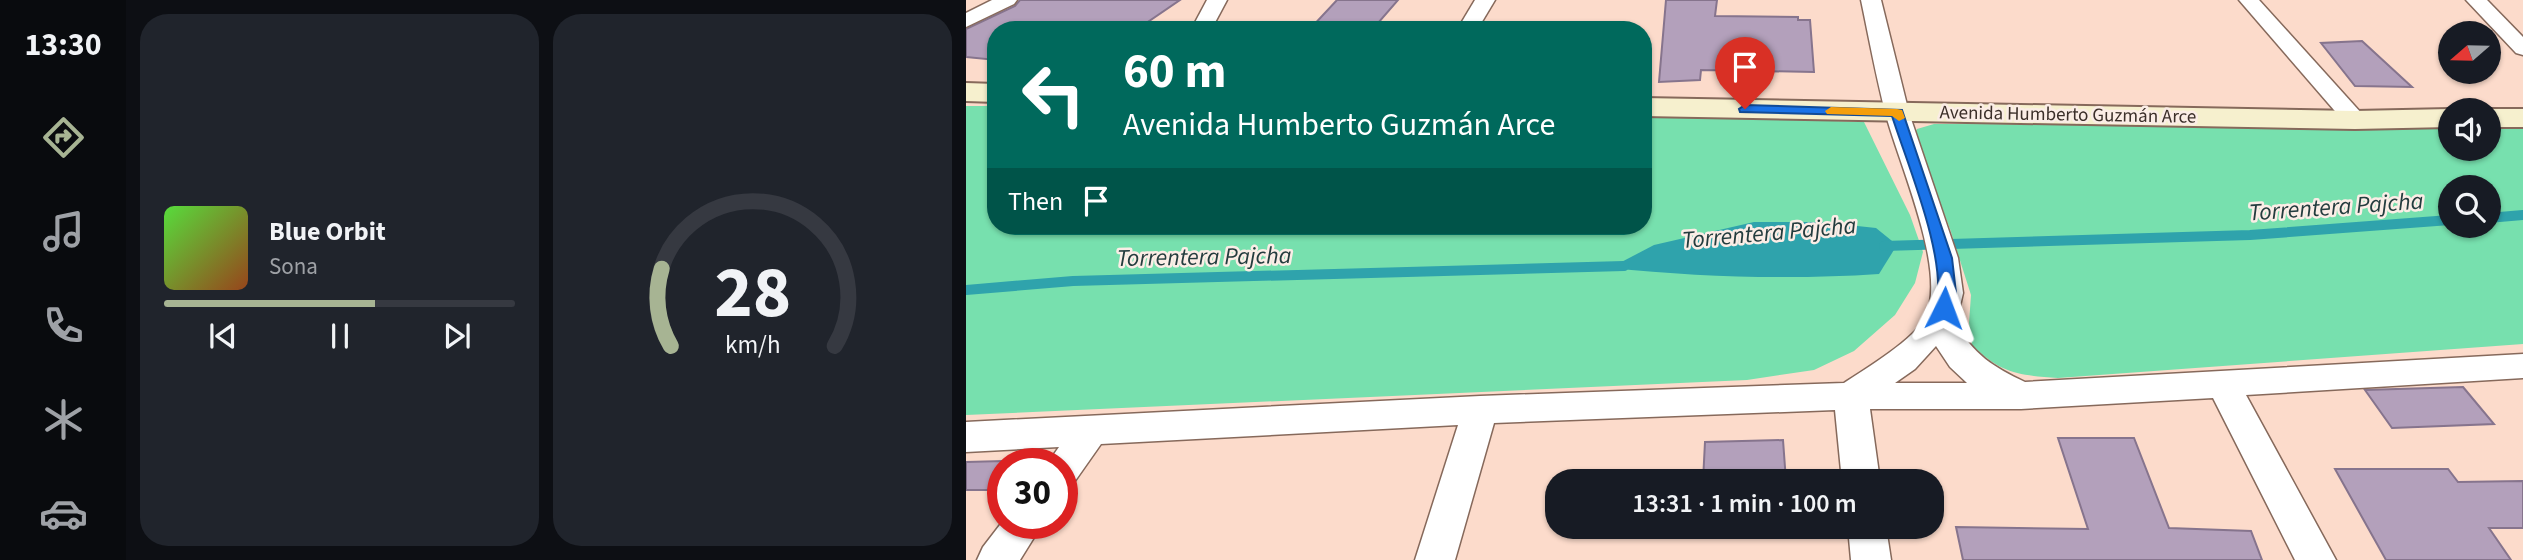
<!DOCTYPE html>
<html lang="en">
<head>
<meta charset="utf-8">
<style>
	:root { --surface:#171b24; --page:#20242c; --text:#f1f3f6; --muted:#9ea1a6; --line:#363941; --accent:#a7b493 }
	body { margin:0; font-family:"Source Sans 3",sans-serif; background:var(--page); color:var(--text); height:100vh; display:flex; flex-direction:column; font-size:26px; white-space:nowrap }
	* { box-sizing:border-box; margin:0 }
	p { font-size:23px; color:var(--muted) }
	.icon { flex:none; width:38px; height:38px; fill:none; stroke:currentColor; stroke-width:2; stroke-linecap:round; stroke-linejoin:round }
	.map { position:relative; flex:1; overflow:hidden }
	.drawer { display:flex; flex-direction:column; gap:14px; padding:14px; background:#0d0f14; width:840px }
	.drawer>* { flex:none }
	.banner { position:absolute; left:21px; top:21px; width:665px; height:214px; border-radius:28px; box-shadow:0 2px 5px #0004; background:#00695c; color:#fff; overflow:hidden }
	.needle { width:46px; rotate:250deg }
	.buttons { position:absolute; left:1472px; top:21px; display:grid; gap:14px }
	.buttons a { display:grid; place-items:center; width:63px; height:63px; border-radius:50%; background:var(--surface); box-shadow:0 2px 5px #0004; font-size:35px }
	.speed { position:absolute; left:21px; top:448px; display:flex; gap:14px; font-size:35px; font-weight:700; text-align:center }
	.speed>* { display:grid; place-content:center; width:91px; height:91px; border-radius:50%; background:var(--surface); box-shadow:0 2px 5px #0004; line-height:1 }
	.speed .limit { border:10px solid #d22; background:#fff; color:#111 }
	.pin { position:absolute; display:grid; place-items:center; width:60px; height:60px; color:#fff; margin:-72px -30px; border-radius:50% 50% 50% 0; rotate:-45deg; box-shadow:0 0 7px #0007 }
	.pin .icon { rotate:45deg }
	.me { position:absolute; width:77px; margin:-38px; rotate:3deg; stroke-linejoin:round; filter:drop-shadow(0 0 5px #0008) }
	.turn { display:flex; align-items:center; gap:24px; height:147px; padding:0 21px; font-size:32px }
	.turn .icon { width:91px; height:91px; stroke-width:2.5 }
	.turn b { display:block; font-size:49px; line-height:60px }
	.then { display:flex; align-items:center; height:66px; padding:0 21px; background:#0003; gap:14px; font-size:26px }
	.drawer .card { flex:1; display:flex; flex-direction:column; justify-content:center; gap:10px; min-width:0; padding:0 24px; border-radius:28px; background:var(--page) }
	.drawer .dial { align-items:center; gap:0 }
	.dial svg { height:182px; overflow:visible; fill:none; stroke:var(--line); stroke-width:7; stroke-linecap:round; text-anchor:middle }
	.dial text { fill:var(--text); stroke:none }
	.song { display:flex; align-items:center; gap:21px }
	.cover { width:84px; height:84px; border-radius:10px; background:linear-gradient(135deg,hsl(110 70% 55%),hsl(20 70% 35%)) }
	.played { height:7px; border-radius:4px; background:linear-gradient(90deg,var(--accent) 60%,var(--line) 60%) }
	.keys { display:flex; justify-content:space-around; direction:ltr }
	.drawer .tiles { flex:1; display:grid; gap:14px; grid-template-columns:repeat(2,1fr) }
	.trip { position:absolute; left:579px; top:469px; width:399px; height:70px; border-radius:28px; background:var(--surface); box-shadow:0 2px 5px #0004; font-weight:600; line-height:70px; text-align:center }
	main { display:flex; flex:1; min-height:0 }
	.tabs { display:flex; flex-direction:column; width:126px; justify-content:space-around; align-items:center; background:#090b0e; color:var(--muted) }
	.tabs .icon { width:49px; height:49px }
	.tabs .on { color:var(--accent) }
	.tabs b { font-size:32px; color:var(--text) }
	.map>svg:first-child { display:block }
</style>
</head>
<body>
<main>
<nav class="tabs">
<b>13:30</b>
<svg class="icon on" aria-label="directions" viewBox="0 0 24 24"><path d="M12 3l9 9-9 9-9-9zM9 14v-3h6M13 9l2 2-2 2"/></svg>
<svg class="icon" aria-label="music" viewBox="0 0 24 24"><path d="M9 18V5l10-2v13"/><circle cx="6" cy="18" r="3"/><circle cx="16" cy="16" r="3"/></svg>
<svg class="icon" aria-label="phone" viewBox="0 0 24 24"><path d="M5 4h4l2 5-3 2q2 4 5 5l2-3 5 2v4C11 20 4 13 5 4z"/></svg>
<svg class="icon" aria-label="climate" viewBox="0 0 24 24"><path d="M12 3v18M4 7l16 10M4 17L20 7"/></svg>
<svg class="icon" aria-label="car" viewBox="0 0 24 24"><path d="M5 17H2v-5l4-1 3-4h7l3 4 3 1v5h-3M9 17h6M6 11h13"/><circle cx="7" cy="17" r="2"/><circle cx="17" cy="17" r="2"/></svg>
</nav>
<section class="drawer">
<div class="tiles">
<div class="card">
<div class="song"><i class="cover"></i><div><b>Blue Orbit</b><p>Sona</p></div></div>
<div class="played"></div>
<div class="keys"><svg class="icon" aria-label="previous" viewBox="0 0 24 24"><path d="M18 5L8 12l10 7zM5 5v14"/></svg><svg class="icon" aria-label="pause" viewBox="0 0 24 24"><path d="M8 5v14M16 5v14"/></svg><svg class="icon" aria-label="next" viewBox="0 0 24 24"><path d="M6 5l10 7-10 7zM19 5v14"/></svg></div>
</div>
<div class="card dial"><svg viewBox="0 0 100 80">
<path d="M14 69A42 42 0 1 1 86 69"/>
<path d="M14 69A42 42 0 0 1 10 35" stroke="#a7b493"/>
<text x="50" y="56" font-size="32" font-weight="700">28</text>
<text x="50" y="72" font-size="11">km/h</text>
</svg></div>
</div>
</section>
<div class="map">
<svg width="1557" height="560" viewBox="0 0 1557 560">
	<rect width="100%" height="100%" fill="#fcdbcb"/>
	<g fill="#77e0ae" fill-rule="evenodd">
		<path d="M 0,106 L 30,106 L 30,226 L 677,226 L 677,115 L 898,122 L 944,215 L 957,252 L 949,283 L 929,315 L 888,351 L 848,370 L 781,380 L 0,415 Z"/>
		<path d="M 968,124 L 1484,125 L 1484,149 L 1522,149 L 1523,125 L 1557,125 L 1557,344 L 1092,378 C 1053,375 1035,374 1006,345 L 1003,323 L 1005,295 L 984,229 L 950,140 L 948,134 L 951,129 ZM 1484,187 L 1522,187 L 1522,226 L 1484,226 Z"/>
	</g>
	<path fill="#2fa3ac" d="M 788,222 L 854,222 L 910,228 L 931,245 L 913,274 C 823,280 734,277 644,268 L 688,245 Z"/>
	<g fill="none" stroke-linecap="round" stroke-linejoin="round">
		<g stroke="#2fa3ac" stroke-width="10">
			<path d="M 1522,218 L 1557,215"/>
			<path d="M 918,246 L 1284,235 L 1484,220"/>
			<path d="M 0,290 L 107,281 L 658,266"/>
		</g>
	</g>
	<g fill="#b3a0bb" stroke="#86748d" stroke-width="2">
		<path d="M 54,0 L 214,0 L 170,30 L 30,30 L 30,60 L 0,57 L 0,29 L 49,6 Z"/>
		<path d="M 371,0 L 432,0 L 406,30 L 343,30 Z"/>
		<path d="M 700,0 L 751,0 L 749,16 L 832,17 L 832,20 L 844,20 L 848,72 L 735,70 L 734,80 L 693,82 Z"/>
		<path d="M 1396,41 L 1446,87 L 1389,86 L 1355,43 Z"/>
		<path d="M 1497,387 L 1528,424 L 1426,428 L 1399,390 Z"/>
		<path d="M 1092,438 L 1168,438 L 1203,528 L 1285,531 L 1296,560 L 997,560 L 990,527 L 1122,529 Z"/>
		<path d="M 817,440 L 820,481 L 737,481 L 739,442 Z"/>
		<path d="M 37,461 L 37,490 L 0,490 L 0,462 Z"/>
		<path d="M 1369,469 L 1482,469 L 1492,482 L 1557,481 L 1557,528 L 1523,528 L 1545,560 L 1420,560 Z"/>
	</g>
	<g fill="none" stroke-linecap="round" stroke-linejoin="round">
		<g stroke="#86695b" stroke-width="3">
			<g id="street">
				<path d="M 26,0 L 51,0 L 48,4 L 0,27 L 0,13 Z"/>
				<path d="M 241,0 L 261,0 L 245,30 L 225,30 Z"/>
				<path d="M 509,0 L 529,0 L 511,30 L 491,30 Z"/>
				<path d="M 895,0 L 915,0 L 943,113 L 992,258 L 997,293 L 990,323 C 1006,354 1029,368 1059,382 L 1557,354 L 1557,378 L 1280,395 L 1370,560 L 1329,560 L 1247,398 L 1055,409 L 904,409 L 914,481 L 876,481 L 869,410 L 528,423 L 489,560 L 449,560 L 492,425 L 135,444 L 109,481 L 96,486 L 96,464 L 81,464 L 93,447 L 0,452 L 0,422 L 514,396 L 878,383 C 899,369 951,338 960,316 C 981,270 933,164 920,115 C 910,77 903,38 895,0 ZM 970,346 L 984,367 L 1001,383 L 929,383 L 949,369 Z"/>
				<path d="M 1273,0 L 1293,0 L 1397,115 L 1401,120 L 1397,125 L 1381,125 Z"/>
				<path d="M 1500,0 L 1521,0 L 1557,37 L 1557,55 L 1550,53 Z"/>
				<path d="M 37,521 L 37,523 L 77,523 L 54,560 L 11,560 L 17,547 Z"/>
				<path d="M 882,527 L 920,527 L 925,560 L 885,560 Z"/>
			</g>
		</g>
		<g stroke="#86695b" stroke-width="4">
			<g id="secondary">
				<path d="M 0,83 L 30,84 L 30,102 L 0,101 Z"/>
				<path d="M 677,98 L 1389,111 L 1484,109 L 1490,110 L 1484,110 L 1484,127 L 1389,129 L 677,116 Z"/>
				<path d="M 1522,109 L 1557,109 L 1557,127 L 1522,127 L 1522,110 L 1516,110 Z"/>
			</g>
		</g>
		<use href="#street" fill="#fff" fill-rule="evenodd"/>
		<use href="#secondary" fill="#f6f0ce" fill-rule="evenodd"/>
	</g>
	<path fill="#1a73e8" stroke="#114b97" stroke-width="2" d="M 779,105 L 936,110 L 986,258 L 990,293 L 984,312 L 978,314 L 970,308 C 982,260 942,166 926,116 L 774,112 L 773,109 Z"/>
	<path fill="#f59e0b" d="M 865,107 L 931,109 L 936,110 L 939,118 L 933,121 L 926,116 L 861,114 L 859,111 Z"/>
	<g text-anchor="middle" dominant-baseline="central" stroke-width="5" stroke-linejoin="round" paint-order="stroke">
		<g font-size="19" fill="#3b2f29" stroke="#fbede6">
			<text transform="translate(1102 115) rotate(1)">Avenida Humberto Guzmán Arce</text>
		</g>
		<g font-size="24" font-style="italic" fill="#233c3e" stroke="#fbede6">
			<text transform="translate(1370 207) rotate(-4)">Torrentera Pajcha</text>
			<text transform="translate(803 233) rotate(-5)">Torrentera Pajcha</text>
			<text transform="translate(238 257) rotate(-1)">Torrentera Pajcha</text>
		</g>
	</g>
</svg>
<div class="buttons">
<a><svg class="needle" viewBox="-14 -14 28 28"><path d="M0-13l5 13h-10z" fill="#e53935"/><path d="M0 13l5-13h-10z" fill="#9ea1a6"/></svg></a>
<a><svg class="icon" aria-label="sound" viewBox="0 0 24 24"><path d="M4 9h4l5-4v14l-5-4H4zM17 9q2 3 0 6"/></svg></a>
<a><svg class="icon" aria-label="search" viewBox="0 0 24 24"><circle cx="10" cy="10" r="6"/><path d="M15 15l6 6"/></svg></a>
</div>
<div class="speed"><div class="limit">30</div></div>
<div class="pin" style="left:779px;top:109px;background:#d93025"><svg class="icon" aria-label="arrive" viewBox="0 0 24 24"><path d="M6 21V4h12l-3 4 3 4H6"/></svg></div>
<svg class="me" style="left:978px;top:308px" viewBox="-20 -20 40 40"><path d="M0-17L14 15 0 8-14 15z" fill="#1a73e8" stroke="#fff" stroke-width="4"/></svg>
<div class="trip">13:31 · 1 min · 100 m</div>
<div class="banner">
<div class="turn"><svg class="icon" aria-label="left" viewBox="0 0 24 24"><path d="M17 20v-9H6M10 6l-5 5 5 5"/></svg><div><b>60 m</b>Avenida Humberto Guzmán Arce</div></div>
<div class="then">Then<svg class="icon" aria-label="arrive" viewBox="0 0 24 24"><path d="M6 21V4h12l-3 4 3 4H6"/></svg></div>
</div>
</div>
</main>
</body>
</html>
